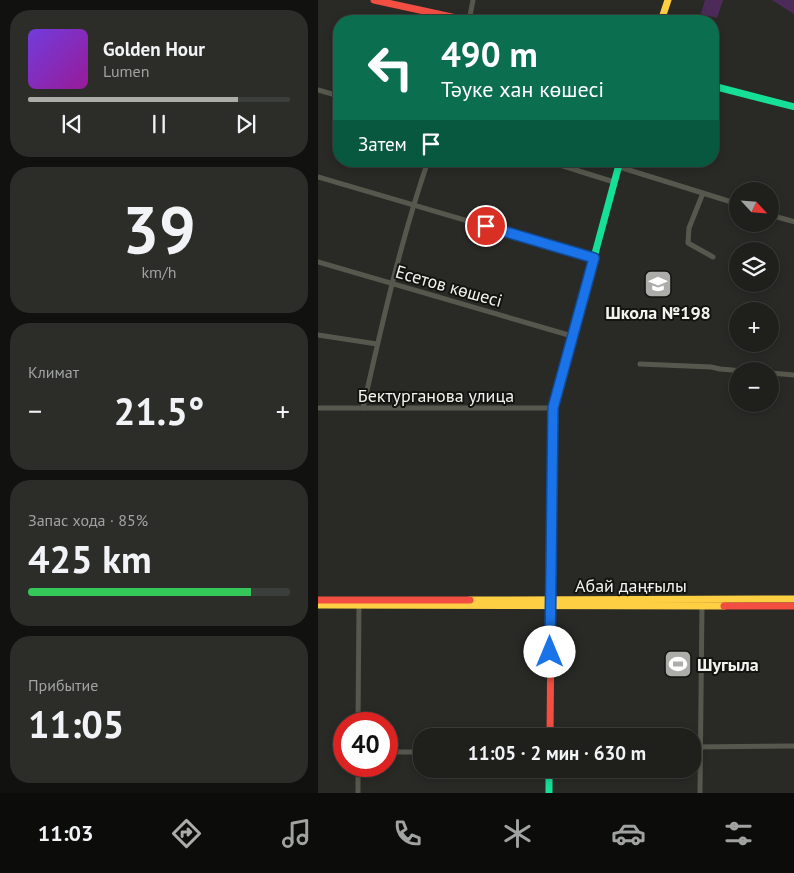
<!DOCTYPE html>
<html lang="ru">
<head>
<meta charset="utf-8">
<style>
	:root { --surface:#1f201c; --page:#2c2d29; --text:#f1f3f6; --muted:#a1a3a3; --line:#3c3e3b; --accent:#acaca9 }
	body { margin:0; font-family:"PT Sans",sans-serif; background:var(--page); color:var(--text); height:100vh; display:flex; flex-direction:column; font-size:19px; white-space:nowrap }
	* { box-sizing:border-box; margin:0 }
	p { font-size:16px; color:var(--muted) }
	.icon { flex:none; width:28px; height:28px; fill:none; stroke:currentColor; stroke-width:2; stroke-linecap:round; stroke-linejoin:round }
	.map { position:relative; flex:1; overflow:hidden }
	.sheet { display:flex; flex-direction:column; gap:10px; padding:10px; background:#11120f; width:318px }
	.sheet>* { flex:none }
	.banner { position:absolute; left:15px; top:15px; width:386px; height:152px; border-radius:20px; box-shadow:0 2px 8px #0003,0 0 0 1px var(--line); background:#0b6e4f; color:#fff; overflow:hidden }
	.needle { width:32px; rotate:116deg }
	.buttons { position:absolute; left:411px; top:182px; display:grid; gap:10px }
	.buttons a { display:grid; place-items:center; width:50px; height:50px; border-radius:50%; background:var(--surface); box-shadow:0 2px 8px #0003,0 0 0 1px var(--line); font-size:25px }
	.speed { position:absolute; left:15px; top:712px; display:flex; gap:10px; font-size:25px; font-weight:700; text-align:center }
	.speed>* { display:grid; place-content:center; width:65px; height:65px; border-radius:50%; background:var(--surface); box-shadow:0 2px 8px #0003,0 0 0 1px var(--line); line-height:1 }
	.speed .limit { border:8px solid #d22; background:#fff; color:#111 }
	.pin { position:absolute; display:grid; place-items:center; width:42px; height:42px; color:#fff; margin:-21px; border:2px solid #fff; border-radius:50%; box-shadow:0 1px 5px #0007 }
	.me { position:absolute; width:55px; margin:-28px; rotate:0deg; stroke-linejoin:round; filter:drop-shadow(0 0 4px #0008) }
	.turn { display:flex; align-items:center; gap:18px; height:105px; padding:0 25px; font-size:22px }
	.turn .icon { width:65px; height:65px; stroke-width:2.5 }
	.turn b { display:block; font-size:35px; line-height:42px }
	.then { display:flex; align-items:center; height:48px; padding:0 25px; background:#0003; gap:10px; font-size:19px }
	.big { font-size:38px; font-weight:800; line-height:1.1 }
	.sheet .widget { flex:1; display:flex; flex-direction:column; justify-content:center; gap:8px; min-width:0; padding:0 18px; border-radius:20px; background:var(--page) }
	.sheet .dial { align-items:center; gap:0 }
	.dial b { font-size:65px; line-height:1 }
	.song { display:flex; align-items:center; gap:15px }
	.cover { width:60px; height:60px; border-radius:8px; background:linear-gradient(135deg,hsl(260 70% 55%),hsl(300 70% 35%)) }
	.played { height:5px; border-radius:2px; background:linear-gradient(90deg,var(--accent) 80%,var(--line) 80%) }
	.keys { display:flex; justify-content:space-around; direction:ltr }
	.heat { display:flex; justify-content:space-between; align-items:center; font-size:28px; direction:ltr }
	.charge { height:8px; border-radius:4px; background:linear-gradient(90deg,#34c759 85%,var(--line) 0) }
	.trip { position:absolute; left:95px; top:728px; width:288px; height:50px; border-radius:20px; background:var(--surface); box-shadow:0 2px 8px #0003,0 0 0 1px var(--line); font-weight:800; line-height:50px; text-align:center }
	.tab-bar { display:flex; height:80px; justify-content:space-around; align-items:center; background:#0c0d0b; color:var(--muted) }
	.tab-bar .icon { width:35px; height:35px }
	.tab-bar .current { color:var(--accent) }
	.tab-bar b { font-size:22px; color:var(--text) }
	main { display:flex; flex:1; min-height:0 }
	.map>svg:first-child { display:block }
</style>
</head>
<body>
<main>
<section class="sheet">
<div class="widget">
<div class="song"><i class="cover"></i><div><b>Golden Hour</b><p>Lumen</p></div></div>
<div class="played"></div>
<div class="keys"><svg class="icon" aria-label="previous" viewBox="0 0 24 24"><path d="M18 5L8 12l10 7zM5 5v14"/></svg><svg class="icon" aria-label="pause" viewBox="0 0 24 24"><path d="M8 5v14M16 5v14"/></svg><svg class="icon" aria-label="next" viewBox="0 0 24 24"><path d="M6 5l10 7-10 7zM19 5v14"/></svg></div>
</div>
<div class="widget dial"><b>39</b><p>km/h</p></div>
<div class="widget"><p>Климат</p>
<div class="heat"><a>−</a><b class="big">21.5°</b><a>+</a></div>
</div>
<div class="widget"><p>Запас хода · 85%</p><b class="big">425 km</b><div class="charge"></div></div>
<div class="widget"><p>Прибытие</p><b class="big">11:05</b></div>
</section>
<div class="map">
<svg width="477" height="793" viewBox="0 0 477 793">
	<rect width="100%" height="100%" fill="#292a26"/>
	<g fill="#4c2b5a">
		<path d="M 387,0 L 405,0 L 399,18 L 383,14 Z"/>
		<path d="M 454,0 L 476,0 L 476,14 Z"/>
	</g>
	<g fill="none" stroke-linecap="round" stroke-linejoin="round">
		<g stroke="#57584d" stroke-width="5">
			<path d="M 151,21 L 155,0"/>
			<path d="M 0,90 L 21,96"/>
			<path d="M 229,161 L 296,182"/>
			<path d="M 282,161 L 420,204"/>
			<path d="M 0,177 L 276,258"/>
			<path d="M 385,193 L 371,228 L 370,243 L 395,257"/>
			<path d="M 452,215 L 477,222"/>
			<path d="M 0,262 L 254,336"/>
			<path d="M 0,335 L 59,344"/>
			<path d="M 322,364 L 393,367 L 402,369 L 426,371"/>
			<path d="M 452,373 L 477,375"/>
			<path d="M 0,408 L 235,408"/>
			<path d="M 45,408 C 64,324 82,243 110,161"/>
			<path d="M 40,724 L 41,605"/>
			<path d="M 374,747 L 477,746"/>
			<path d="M 69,752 L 104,752"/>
			<path d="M 40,766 L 40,793"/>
			<path d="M 382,793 L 384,603"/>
		</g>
		<g stroke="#16e098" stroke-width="7">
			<path d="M 395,86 L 477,107"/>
			<path d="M 241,387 L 302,161"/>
			<path d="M 231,769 L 231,793"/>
		</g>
		<g stroke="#ffcf43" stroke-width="7">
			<path d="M 343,21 L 350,0"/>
			<path d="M 152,600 L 477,599"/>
			<path d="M 0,605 L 406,606"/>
		</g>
		<g stroke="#f24e42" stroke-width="7">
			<path d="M 56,0 L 152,21"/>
			<path d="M 0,600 L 152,600"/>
			<path d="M 406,606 L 477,606"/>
			<path d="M 232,736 L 235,408 L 241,387"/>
		</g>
	</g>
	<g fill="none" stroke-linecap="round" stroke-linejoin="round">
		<g stroke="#114b97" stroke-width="12">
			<path id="route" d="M 168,226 L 276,258 L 235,408 L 232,652"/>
		</g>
		<use href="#route" stroke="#1a73e8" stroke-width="9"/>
	</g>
	<defs>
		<g id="school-square" transform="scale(1.4375)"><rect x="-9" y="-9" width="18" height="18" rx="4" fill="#acaca9" stroke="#131310"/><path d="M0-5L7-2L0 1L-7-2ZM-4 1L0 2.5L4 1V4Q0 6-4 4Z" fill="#fff"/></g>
		<g id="stadium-square" transform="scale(1.4375)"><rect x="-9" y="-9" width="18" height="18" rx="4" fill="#acaca9" stroke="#131310"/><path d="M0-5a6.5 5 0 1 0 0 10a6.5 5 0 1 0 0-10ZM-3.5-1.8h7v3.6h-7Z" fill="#fff"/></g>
	</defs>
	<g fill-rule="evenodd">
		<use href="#school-square" x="340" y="284"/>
		<use href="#stadium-square" x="360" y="664"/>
	</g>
	<g text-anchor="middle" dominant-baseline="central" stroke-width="4" stroke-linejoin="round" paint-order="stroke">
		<g font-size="18" fill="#f2f2ef" stroke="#131310">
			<text transform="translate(131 286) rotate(16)">Есетов көшесі</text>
			<text x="118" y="395">Бектурганова улица</text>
			<text x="313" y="585">Абай даңғылы</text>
		</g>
		<g font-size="18" font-weight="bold" fill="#f2f2ef" stroke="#131310">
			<text x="340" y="312">Школа №198</text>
			<text x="379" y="664" text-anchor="start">Шугыла</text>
		</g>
	</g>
</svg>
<div class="buttons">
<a><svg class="needle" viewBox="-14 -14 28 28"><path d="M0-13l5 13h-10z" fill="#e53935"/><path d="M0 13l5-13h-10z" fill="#a1a3a3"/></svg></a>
<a><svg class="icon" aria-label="layers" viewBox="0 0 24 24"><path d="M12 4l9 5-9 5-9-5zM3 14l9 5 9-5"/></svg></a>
<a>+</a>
<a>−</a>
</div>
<div class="speed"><div class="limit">40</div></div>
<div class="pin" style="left:168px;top:226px;background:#d93025"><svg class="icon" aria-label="arrive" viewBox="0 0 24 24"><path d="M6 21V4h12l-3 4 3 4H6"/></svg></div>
<svg class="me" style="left:232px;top:652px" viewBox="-20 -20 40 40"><circle r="19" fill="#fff"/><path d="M0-13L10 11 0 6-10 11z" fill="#1a73e8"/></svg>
<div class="trip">11:05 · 2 мин · 630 m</div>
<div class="banner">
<div class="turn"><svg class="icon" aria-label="left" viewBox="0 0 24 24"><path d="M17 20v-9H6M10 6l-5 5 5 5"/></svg><div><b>490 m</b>Тәуке хан көшесі</div></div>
<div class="then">Затем<svg class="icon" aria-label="arrive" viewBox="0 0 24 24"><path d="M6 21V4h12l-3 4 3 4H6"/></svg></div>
</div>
</div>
</main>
<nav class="tab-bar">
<b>11:03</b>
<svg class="icon current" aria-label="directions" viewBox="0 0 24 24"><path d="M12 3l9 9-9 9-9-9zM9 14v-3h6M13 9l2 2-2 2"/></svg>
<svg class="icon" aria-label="music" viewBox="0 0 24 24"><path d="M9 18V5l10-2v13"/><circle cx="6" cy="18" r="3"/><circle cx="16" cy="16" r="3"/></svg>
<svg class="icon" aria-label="phone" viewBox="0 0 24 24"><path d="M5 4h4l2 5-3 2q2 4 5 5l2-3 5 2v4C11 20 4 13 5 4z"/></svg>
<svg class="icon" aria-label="climate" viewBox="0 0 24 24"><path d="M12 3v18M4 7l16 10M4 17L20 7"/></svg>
<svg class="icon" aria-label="car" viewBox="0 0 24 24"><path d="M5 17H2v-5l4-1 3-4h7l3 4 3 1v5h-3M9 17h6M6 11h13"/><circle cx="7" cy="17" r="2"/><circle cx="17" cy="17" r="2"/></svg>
<svg class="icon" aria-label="filters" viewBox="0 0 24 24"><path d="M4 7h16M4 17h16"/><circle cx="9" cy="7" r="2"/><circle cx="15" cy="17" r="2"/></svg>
</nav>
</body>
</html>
